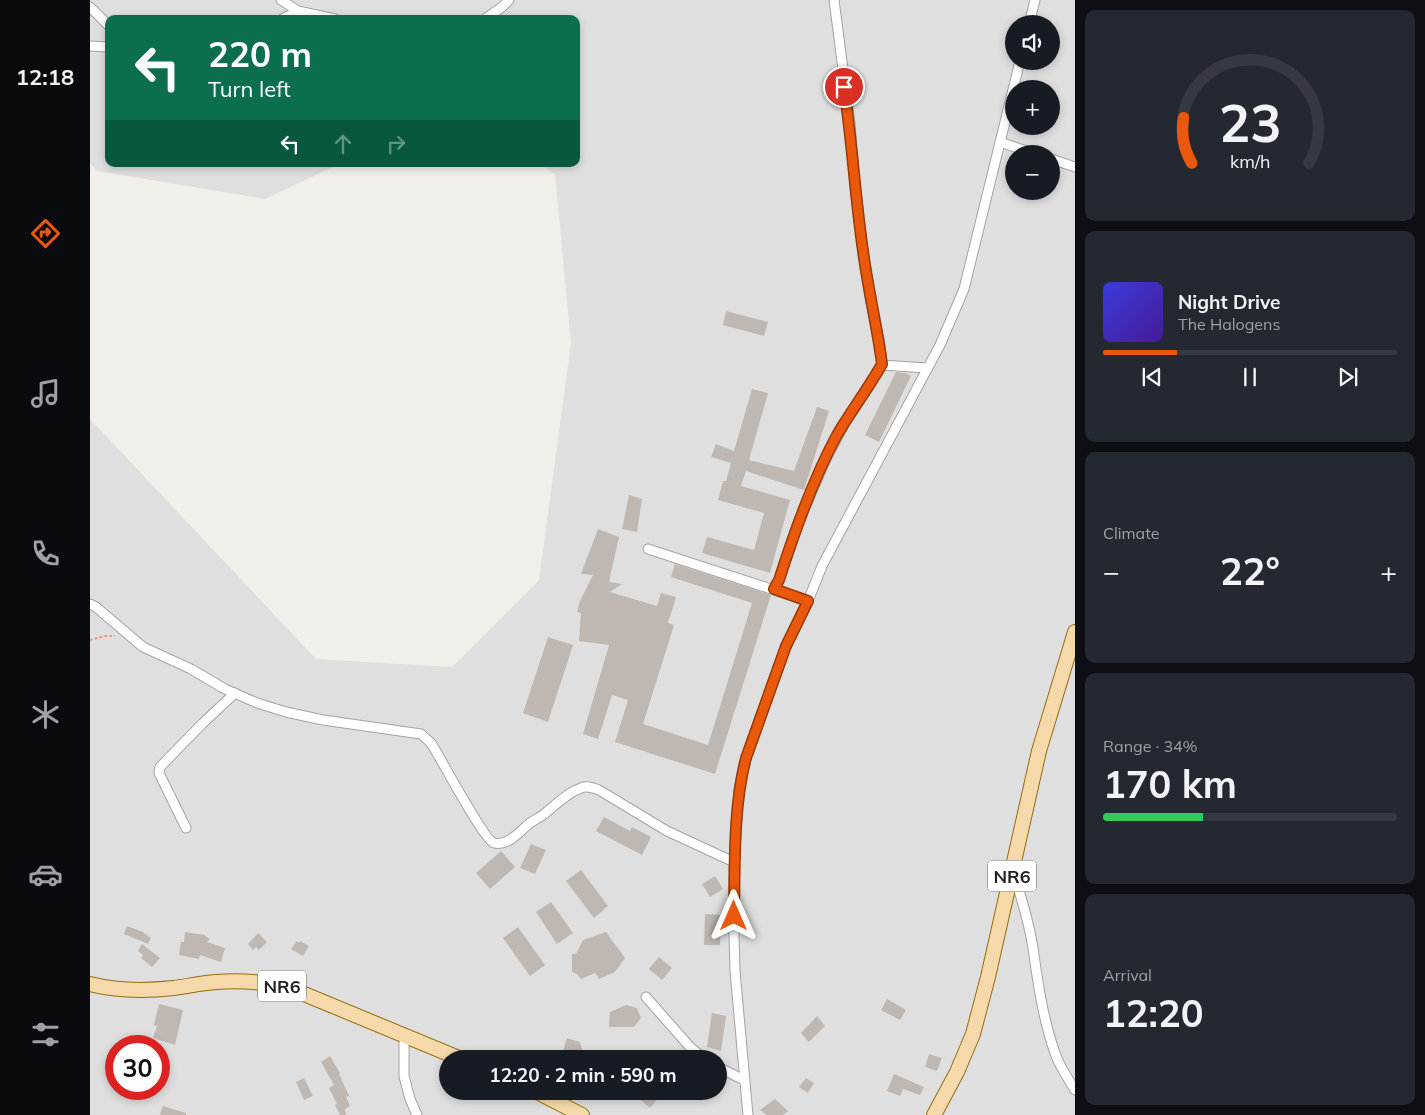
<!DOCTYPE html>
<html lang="en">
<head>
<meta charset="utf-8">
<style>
	:root { --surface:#171b24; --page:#242831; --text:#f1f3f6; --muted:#9ea1a6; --line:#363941; --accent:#ea580c }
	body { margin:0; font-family:Mulish,sans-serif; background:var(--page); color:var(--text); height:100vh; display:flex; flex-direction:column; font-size:19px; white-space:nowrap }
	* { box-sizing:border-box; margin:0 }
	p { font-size:16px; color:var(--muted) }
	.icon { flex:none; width:28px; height:28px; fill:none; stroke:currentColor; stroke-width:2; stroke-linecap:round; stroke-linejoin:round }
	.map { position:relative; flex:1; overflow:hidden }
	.sheet { display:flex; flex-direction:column; gap:10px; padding:10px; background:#0d0f14; width:350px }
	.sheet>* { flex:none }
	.hud { position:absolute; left:15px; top:15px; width:475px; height:152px; border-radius:10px; box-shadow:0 2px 8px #0003; background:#0b6e4f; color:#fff; overflow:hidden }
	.tools { position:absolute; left:915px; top:15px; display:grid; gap:10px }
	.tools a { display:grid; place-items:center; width:55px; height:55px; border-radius:50%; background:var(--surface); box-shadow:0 2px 8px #0003; font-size:25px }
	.speed { position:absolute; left:15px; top:1035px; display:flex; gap:10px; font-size:25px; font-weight:700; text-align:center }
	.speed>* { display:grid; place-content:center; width:65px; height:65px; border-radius:50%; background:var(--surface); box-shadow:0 2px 8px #0003; line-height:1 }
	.speed .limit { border:8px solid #d22; background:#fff; color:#111 }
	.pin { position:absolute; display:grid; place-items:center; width:42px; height:42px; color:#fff; margin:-21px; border:2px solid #fff; border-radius:50%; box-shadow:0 1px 5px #0007 }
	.me { position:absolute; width:55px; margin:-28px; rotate:0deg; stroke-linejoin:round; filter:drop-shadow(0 0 4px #0008) }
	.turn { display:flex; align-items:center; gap:18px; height:105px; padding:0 20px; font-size:22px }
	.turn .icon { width:65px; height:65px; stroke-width:2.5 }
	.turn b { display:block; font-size:35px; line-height:42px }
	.lanes { display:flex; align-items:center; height:48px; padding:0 20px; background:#0003; justify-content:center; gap:25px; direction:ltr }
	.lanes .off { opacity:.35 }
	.big { font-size:38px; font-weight:700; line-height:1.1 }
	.sheet .tile { flex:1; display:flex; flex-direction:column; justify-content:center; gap:8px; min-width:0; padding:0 18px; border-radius:10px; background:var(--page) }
	.sheet .dial { align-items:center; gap:0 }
	.dial svg { height:130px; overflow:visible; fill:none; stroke:var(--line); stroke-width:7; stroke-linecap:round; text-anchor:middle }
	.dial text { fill:var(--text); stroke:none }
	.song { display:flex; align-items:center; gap:15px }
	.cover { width:60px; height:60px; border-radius:8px; background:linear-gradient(135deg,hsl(240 70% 55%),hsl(260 70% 35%)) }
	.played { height:5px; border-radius:2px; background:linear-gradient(90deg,var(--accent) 25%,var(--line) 25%) }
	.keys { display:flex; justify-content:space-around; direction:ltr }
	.heat { display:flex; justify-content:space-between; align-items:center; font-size:28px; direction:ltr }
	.charge { height:8px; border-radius:4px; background:linear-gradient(90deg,#34c759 34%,var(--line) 0) }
	.trip { position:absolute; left:349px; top:1050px; width:288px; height:50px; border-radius:25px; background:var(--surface); box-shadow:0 2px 8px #0003; font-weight:700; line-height:50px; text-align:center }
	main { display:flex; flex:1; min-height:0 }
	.tabs { display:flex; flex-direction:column; width:90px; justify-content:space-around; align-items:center; background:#090b0e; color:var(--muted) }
	.tabs .icon { width:35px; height:35px }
	.tabs .current { color:var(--accent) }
	.tabs b { font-size:22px; color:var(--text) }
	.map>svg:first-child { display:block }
</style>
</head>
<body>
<main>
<nav class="tabs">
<b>12:18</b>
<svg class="icon current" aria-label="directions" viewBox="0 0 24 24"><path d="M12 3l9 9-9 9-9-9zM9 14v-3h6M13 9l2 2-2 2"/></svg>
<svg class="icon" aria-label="music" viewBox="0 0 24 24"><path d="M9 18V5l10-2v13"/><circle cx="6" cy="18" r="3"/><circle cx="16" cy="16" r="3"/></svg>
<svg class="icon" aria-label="phone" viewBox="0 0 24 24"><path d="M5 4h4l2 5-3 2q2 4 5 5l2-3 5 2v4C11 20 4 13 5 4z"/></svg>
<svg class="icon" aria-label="climate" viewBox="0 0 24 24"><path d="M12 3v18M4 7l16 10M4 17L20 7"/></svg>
<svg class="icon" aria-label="car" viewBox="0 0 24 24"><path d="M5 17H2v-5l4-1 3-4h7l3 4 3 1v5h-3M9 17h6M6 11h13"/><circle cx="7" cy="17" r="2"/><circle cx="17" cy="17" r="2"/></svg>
<svg class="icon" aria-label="filters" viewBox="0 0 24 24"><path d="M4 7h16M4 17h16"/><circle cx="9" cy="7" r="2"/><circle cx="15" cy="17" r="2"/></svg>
</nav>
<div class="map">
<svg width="985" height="1115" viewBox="0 0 985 1115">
	<rect width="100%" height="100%" fill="#f1efe9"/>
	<path fill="#e0dfdf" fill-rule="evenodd" d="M 0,0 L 985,0 L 985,1115 L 0,1115 L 0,419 L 226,659 L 362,667 L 449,580 L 481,343 L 465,174 L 449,164 L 486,164 L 486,19 L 19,19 L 19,164 L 249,164 L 175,199 L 7,171 L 0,163 ZM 924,24 L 961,24 L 961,61 L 924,61 ZM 924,89 L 961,89 L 961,126 L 924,126 ZM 924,154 L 961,154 L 961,191 L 924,191 ZM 26,1046 L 69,1046 L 69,1089 L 26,1089 ZM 358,1059 L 628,1059 L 628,1091 L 358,1091 Z"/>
	<g fill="#bfb8b2">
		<path d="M 636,311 L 678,322 L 674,336 L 633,325 Z"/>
		<path d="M 806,372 L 815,373 L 821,376 L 789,442 L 775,435 Z"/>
		<path d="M 662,389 L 678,393 L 659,460 L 704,471 L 727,407 L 739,411 L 714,490 L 656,471 L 651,486 L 700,500 L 680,573 L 612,553 L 617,537 L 664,550 L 674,513 L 628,500 L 633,481 L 636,481 L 641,463 L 621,457 L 626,444 L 644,451 Z"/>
		<path d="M 539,495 L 552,499 L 547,532 L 532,529 Z"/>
		<path d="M 508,529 L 529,537 L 519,582 L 532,584 L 520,592 L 567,606 L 571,593 L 586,597 L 578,623 L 584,625 L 553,724 L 618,745 L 662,603 L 581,577 L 585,564 L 681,595 L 625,774 L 525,742 L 538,700 L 522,695 L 508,739 L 493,734 L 519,645 L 489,641 L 491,613 L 487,612 L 490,601 L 503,575 L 491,574 Z"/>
		<path d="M 458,637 L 483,645 L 458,722 L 433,713 Z"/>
		<path d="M 514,817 L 540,831 L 542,827 L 561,837 L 552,855 L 506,831 Z"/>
		<path d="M 441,844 L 456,850 L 445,874 L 430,868 Z"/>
		<path d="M 411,851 L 425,867 L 400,889 L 386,873 Z"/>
		<path d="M 491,870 L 518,906 L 504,918 L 476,881 Z"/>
		<path d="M 625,876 L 633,889 L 620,897 L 612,884 Z"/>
		<path d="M 461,902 L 483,933 L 467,944 L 446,912 Z"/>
		<path d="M 615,914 L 631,915 L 630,945 L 614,945 Z"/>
		<path d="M 37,926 L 53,932 L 61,938 L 58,944 L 34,934 Z"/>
		<path d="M 428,927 L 455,965 L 440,976 L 413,938 Z"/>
		<path d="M 95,932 L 114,935 L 120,939 L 117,942 L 135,948 L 131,962 L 110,955 L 109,959 L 89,955 L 91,942 L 94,942 Z"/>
		<path d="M 516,932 L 535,958 L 525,972 L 509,979 L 505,973 L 491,979 L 487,974 L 482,972 L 482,954 L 486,954 L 493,940 Z"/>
		<path d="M 168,933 L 177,942 L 169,950 L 166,947 L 163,950 L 158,944 Z"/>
		<path d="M 207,941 L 209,943 L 210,941 L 219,946 L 213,956 L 201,949 Z"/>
		<path d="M 52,944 L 70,958 L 62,967 L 51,958 L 53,955 L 48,951 Z"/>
		<path d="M 569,957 L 582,968 L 572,980 L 559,969 Z"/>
		<path d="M 797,999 L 816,1010 L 810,1020 L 791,1010 Z"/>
		<path d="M 69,1004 L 93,1010 L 85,1045 L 63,1038 L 67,1026 L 64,1025 Z"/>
		<path d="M 536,1005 L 547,1008 L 551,1018 L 544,1027 L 519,1027 L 520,1012 Z"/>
		<path d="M 622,1013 L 636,1016 L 631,1051 L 617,1047 Z"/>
		<path d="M 727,1016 L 735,1026 L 719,1042 L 711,1033 Z"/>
		<path d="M 477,1038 L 490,1042 L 492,1049 L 490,1053 L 483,1054 L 473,1051 Z"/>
		<path d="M 839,1054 L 852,1058 L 847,1071 L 835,1067 Z"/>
		<path d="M 240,1056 L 250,1073 L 249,1074 L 259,1096 L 256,1097 L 260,1106 L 255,1109 L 256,1115 L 250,1115 L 245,1105 L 247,1104 L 239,1088 L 244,1085 L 231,1062 Z"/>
		<path d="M 804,1074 L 834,1087 L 830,1095 L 813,1089 L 810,1096 L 797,1091 Z"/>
		<path d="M 214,1078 L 223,1096 L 214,1100 L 206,1082 Z"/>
		<path d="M 716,1078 L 724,1083 L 718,1093 L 709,1087 Z"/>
		<path d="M 550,1091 L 574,1091 L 560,1108 L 546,1096 Z"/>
		<path d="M 685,1099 L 698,1111 L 693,1115 L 677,1115 L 670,1110 Z"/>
		<path d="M 73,1106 L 96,1113 L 96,1115 L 70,1115 Z"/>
	</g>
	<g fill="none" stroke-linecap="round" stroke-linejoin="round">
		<g stroke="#a3a3a3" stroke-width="11">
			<g id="street">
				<path d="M 191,0 L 208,11 L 245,19"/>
				<path d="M 0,7 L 19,26"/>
				<path d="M 192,19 L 208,11"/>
				<path d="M 395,19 L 412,7 L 419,0"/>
				<path d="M 939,24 L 945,0"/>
				<path d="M 0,46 L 19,47"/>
				<path d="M 910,142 L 945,154"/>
				<path d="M 961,159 L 985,167"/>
				<path d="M 792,365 L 837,368"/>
				<path d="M 558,549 L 718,601"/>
				<path d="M 684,589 L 689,580 L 709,521 L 735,461 L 757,419 L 792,365 L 790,344 L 781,303 L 773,251 L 765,186 L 760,123 L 744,0"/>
				<path d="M 0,604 L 6,607 L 53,647 L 101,669 L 135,689 L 167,703 L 196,712 L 233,720 L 331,734 L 341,743 C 350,757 394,840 404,843 C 418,847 431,830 440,823 C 444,820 449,818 453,815 C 465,806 476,793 491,788 C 497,785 503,788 509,790 L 577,831 L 644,862"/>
				<path d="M 96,828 L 69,773 L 70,767 L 112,724 L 145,693"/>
				<path d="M 923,871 C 931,896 939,922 943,948 C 948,984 953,1019 965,1053 C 969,1066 978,1078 985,1090"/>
				<path d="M 556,997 L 600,1047 L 614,1059"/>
				<path d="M 314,1035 L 314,1076 L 320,1099 L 327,1115"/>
				<path d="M 628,1067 L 654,1080"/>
				<path d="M 658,1115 L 645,971 L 644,935 L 644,862 L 649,789 L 656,758 L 696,646 L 718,601 L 732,566 L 850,345 L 874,289 L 930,61"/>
			</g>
		</g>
		<g stroke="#946d0c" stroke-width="16">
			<g id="primary">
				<path d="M 0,984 C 27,991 56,991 84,988 C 98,986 112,983 126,982 C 151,980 177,982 202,989 L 371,1059"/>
				<path d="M 445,1091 L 492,1115"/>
				<path d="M 844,1115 L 867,1072 L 883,1034 L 898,977 L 949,751 L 985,632"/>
			</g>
		</g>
		<path stroke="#f08e7c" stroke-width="2" stroke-dasharray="2.5 2.5" stroke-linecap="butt" d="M 0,640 L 15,636 L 25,636"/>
		<use href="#street" stroke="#fff" stroke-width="9"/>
		<use href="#primary" stroke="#f5d9aa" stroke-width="14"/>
	</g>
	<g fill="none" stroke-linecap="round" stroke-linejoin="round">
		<g stroke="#983908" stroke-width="12">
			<path id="route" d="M 644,916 C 645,866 643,807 656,758 L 696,646 L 718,601 L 684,589 L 689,580 C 704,533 723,479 747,435 C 761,411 778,389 792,364 C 787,326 778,289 773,251 C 765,196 762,141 754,87"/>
		</g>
		<use href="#route" stroke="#ea580c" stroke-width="9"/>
	</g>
	<g text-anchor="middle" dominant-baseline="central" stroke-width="4" stroke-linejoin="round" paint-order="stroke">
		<g fill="#fff" stroke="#646464" stroke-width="1">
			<rect x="898" y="860.5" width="48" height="31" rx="4"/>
			<rect x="168" y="970.5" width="48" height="31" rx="4"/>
		</g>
		<g font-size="18" font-weight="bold" fill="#222">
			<text x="922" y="876">NR6</text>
			<text x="192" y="986">NR6</text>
		</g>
	</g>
</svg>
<div class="tools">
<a><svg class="icon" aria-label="sound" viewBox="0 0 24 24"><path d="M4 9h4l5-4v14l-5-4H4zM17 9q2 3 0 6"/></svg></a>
<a>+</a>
<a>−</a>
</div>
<div class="speed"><div class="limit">30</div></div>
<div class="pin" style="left:754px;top:87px;background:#d93025"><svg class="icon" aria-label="arrive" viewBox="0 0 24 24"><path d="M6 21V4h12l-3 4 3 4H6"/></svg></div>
<svg class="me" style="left:644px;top:916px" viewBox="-20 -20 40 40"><path d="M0-17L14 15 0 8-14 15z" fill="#ea580c" stroke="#fff" stroke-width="4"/></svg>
<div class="trip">12:20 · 2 min · 590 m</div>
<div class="hud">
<div class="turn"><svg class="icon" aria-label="left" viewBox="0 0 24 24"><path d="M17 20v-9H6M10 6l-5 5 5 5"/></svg><div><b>220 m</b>Turn left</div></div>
<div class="lanes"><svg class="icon" aria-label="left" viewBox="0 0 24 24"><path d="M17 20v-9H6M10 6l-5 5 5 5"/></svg><svg class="icon off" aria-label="ahead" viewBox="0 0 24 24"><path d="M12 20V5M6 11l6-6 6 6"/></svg><svg class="icon off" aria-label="right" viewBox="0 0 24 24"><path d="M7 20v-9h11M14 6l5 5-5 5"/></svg></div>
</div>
</div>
<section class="sheet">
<div class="tile dial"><svg viewBox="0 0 100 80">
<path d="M14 69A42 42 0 1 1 86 69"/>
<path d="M14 69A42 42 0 0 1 9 41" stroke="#ea580c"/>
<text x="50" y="56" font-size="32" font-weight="700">23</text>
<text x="50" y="72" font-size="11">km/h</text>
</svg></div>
<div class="tile">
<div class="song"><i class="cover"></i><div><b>Night Drive</b><p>The Halogens</p></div></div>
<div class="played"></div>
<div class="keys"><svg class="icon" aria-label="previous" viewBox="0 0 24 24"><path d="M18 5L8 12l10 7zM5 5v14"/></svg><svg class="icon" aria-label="pause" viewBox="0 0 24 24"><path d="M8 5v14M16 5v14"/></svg><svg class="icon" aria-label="next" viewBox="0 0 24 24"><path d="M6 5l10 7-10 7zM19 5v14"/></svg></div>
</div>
<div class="tile"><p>Climate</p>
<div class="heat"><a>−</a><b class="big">22°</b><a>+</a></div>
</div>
<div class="tile"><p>Range · 34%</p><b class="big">170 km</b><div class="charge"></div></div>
<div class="tile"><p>Arrival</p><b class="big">12:20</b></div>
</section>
</main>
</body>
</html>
